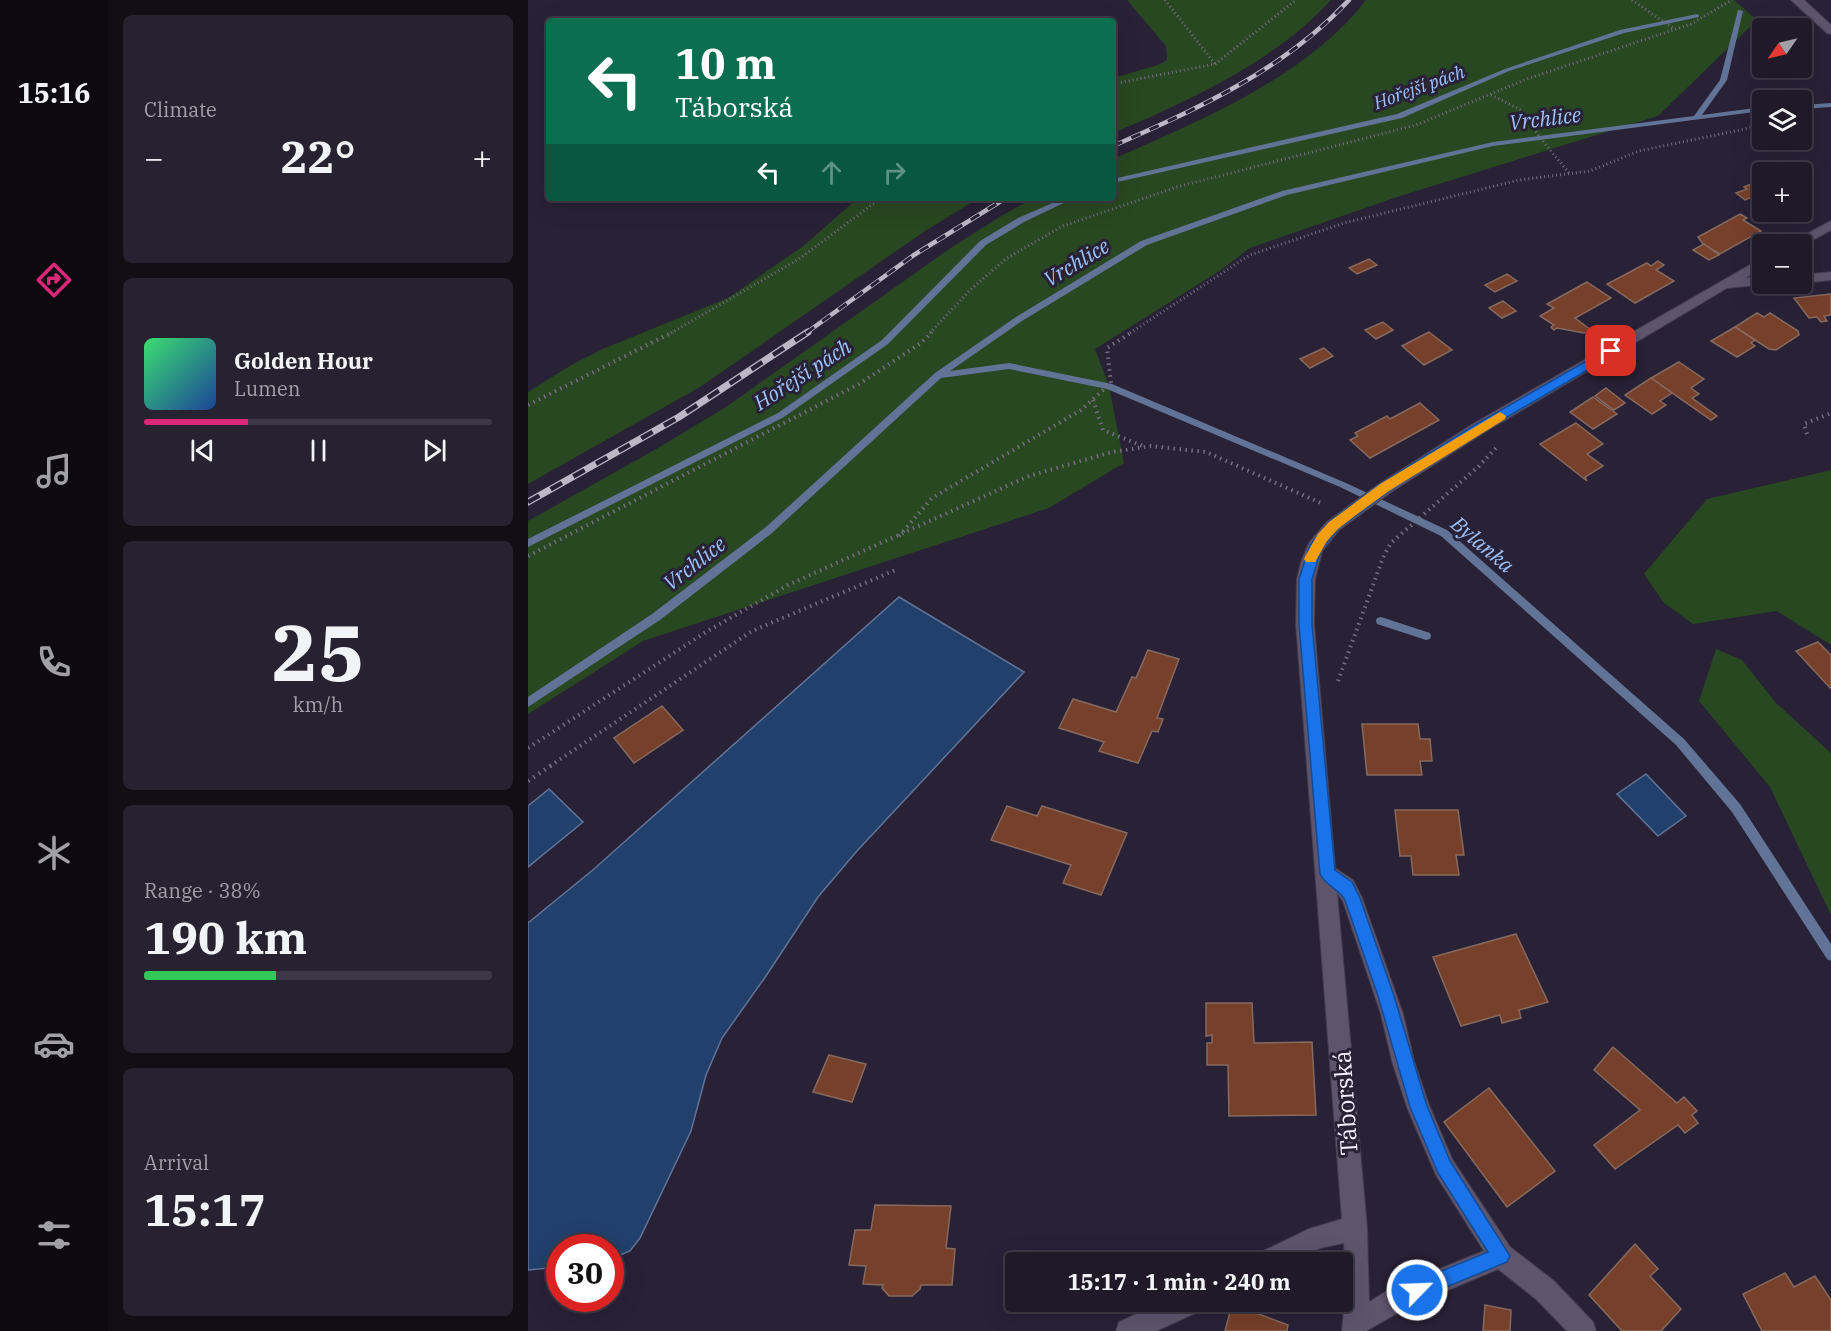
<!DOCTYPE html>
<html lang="en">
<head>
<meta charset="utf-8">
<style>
	:root { --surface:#1f1928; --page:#272230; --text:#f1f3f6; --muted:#a1a0a8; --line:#3c3845; --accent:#db2777 }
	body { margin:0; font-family:"IBM Plex Serif",serif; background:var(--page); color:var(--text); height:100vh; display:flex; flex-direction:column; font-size:22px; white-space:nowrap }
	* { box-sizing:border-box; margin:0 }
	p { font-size:20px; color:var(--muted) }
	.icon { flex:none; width:33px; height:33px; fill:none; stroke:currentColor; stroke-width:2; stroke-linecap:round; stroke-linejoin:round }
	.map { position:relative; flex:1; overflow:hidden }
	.side { display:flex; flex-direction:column; gap:15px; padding:15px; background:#110e16; width:420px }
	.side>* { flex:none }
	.hud { position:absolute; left:18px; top:18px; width:570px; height:183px; border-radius:6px; box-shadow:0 6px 24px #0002,0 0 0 2px var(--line); background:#0b6e4f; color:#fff; overflow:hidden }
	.needle { width:39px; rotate:236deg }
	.tools { position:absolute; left:1224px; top:18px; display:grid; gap:12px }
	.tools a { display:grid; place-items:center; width:60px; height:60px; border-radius:6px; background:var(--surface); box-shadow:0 6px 24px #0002,0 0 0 2px var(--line); font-size:30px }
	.speed { position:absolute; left:18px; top:1234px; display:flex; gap:12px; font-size:30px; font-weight:700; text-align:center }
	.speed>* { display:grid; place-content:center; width:78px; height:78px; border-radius:50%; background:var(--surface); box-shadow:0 6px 24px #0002,0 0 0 2px var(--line); line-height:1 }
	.speed .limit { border:9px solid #d22; background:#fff; color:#111 }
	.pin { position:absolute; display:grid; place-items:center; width:51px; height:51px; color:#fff; margin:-26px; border-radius:12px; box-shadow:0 3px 9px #0006 }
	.me { position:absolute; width:66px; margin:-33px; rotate:66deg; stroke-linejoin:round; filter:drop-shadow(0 0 4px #0008) }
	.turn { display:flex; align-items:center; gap:21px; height:126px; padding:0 30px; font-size:27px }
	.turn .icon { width:78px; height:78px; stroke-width:2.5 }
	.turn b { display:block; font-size:42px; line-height:51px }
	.lanes { display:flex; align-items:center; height:57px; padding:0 30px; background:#0003; justify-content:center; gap:30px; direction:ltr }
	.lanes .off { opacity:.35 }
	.big { font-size:45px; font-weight:700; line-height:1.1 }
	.side .card { flex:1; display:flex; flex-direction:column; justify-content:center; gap:9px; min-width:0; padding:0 21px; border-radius:9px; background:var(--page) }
	.side .dial { align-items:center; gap:0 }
	.dial b { font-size:78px; line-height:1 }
	.song { display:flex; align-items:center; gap:18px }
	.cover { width:72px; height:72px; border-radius:9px; background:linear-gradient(135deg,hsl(140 70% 55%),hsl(220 70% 35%)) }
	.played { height:6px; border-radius:3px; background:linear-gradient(90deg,var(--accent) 30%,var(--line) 30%) }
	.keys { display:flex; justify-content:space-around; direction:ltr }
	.heat { display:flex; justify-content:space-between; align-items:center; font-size:33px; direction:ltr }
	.charge { height:9px; border-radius:4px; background:linear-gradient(90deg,#34c759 38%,var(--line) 0) }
	.trip { position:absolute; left:477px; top:1252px; width:348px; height:60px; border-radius:6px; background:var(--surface); box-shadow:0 6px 24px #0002,0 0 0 2px var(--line); font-weight:700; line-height:60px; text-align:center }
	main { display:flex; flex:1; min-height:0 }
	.tabs { display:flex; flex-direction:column; width:108px; justify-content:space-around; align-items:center; background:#0c0a10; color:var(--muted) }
	.tabs .icon { width:42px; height:42px }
	.tabs .current { color:var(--accent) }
	.tabs b { font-size:27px; color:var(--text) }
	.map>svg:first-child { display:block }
</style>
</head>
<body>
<main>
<nav class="tabs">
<b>15:16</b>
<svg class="icon current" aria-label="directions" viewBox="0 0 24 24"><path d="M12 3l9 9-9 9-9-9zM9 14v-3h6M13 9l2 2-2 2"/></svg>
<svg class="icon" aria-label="music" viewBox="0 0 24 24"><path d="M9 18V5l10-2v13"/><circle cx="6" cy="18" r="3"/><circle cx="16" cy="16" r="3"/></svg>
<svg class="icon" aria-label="phone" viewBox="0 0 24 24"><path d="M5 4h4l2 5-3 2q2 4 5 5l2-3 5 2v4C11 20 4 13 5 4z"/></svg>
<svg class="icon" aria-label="climate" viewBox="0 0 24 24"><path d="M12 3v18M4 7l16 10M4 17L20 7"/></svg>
<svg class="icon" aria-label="car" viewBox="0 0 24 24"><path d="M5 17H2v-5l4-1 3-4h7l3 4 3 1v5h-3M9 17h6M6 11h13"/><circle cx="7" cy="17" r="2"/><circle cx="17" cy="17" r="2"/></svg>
<svg class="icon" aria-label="filters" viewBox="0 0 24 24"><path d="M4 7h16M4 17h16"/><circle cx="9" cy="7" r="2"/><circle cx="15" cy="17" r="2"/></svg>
</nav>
<section class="side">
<div class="card"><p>Climate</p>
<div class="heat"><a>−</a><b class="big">22°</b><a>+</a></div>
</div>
<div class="card">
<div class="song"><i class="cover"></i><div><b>Golden Hour</b><p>Lumen</p></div></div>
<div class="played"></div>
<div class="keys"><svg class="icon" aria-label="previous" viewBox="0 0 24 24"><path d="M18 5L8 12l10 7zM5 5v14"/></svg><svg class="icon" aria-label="pause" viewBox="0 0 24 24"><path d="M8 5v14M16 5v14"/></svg><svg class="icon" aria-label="next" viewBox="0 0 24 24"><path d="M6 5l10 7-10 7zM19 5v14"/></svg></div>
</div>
<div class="card dial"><b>25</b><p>km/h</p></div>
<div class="card"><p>Range · 38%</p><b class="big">190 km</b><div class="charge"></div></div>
<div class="card"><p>Arrival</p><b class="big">15:17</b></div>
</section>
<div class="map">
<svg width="1303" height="1331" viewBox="0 0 1303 1331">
	<rect width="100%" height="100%" fill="#292136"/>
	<g fill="#284821">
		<path d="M 599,0 L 803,0 C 745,63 662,100 585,133 L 585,78 L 630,65 L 639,60 L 638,46 Z"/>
		<path d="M 838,0 L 1206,0 L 1229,20 L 1130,116 L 869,197 L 722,248 L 693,270 L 567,349 L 581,386 L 596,463 L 521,508 L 115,641 L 0,714 L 0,521 L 130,448 L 198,407 L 424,247 L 475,215 L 506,198 L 585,198 L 585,159 C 671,121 779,77 838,0 Z"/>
		<path d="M 330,198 L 451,198 L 397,231 L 172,387 L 0,484 L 0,392 L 45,364 L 77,348 L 200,298 L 274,247 Z"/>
		<path d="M 1303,470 L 1303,645 L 1249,611 L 1165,624 L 1136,603 L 1116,574 L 1179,499 Z"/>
		<path d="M 1188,649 L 1214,660 L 1248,703 L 1303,753 L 1303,915 L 1242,787 L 1171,701 Z"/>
	</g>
	<g fill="#22406c" stroke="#617498" stroke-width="1.5">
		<path d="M 371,597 L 496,672 L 328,852 L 290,897 L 238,976 L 194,1038 L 178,1075 L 163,1131 L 112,1238 L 102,1251 L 83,1259 L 82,1248 L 32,1248 L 31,1267 L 0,1270 L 0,923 L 66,869 Z"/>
		<path d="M 1118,774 L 1158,816 L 1130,836 L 1089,794 Z"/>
		<path d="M 21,789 L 55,822 L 0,867 L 0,806 Z"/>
	</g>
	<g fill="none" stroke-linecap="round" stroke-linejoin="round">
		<g fill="#617498" fill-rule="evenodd">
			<path d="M 1210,10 L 1215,11 L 1199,80 L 1174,115 L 1234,107 L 1234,111 L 965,146 L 759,195 L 619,245 L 494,321 L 422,371 L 481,363 L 584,384 L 818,483 L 919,530 L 1156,739 L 1212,804 L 1303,944 L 1303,961 L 1299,959 L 1204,812 L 1148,745 L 913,536 L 812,487 L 579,389 L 481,369 L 413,378 L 244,533 L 132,620 L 0,707 L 0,697 L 124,614 L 238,527 L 407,373 L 488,317 L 613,241 L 754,191 L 965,142 L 1166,116 L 1192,80 Z"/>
			<path d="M 1169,14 L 1171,15 L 1171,17 L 1096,33 L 981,71 L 874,118 L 585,183 L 585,179 L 869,114 L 977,69 L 1092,30 Z"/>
			<path d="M 1303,103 L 1303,107 L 1274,109 L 1274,105 Z"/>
			<path d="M 536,198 L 546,198 L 496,222 L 458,245 L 360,344 L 256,417 L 0,547 L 0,539 L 250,413 L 354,340 L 452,241 L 490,218 Z"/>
			<path d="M 853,617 L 902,633 L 903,636 L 902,639 L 898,640 L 849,624 L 848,621 L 849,618 Z"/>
		</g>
	</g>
	<g fill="#77402b" stroke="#866a5f" stroke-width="1.5">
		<path d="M 1225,183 L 1234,190 L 1234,193 L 1217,200 L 1208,193 L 1219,189 L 1216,187 Z"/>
		<path d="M 1275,210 L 1283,216 L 1270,223 L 1261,218 Z"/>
		<path d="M 1212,214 L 1219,218 L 1215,220 L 1233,231 L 1192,254 L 1175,244 L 1170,237 Z"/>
		<path d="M 1176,244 L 1191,255 L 1181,260 L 1165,250 Z"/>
		<path d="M 841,259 L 849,265 L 829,274 L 821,268 Z"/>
		<path d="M 1130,261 L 1136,265 L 1128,270 L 1146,281 L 1107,303 L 1079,284 L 1119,263 L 1123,266 Z"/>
		<path d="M 979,274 L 989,281 L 967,292 L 957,285 Z"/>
		<path d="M 1059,282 L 1083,298 L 1047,318 L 1063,330 L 1056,333 L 1029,328 L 1026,330 L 1023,327 L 1026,325 L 1012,316 L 1026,308 L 1019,304 Z"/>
		<path d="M 1303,294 L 1303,315 L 1296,316 L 1299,321 L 1293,322 L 1289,317 L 1281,318 L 1266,298 Z"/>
		<path d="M 975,301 L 988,311 L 974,318 L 961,308 Z"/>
		<path d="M 1229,313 L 1236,317 L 1242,313 L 1270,331 L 1271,335 L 1248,350 L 1241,349 L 1207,327 Z"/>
		<path d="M 855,322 L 865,330 L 848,339 L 837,330 Z"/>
		<path d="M 1207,327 L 1227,340 L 1223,343 L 1227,346 L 1209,357 L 1183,341 Z"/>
		<path d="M 901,332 L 924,350 L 896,365 L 874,346 Z"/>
		<path d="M 796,348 L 805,356 L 782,368 L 772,359 Z"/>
		<path d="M 1151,362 L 1176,379 L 1163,388 L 1171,394 L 1164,398 L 1189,416 L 1183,420 L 1123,378 Z"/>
		<path d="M 1123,378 L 1144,393 L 1132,401 L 1138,405 L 1124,414 L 1097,395 Z"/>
		<path d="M 1078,388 L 1097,403 L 1086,410 L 1067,396 Z"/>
		<path d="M 1065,397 L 1089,414 L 1065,429 L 1042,412 Z"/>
		<path d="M 892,403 L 911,420 L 842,458 L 822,440 L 830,436 L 827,433 L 859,416 L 862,419 Z"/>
		<path d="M 1048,423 L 1075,444 L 1059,454 L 1075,466 L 1057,477 L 1059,481 L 1012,444 Z"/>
		<path d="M 1290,642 L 1303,655 L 1303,689 L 1268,651 Z"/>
		<path d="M 620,650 L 651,659 L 629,718 L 635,719 L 630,732 L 624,731 L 610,763 L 571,751 L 576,742 L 531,728 L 545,699 L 588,712 L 604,677 L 608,678 Z"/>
		<path d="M 134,706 L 155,730 L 106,763 L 86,738 Z"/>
		<path d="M 834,724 L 890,724 L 892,739 L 902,739 L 904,761 L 892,761 L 894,775 L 839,775 Z"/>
		<path d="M 479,806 L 509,816 L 514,806 L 599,833 L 573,895 L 535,883 L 543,865 L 463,840 Z"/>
		<path d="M 867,810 L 930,810 L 936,855 L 928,855 L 931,875 L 885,875 L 883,856 L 872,856 Z"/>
		<path d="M 988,934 L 1020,1002 L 991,1010 L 993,1018 L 974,1023 L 972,1015 L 933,1026 L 905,957 Z"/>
		<path d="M 678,1003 L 724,1003 L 726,1043 L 784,1042 L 788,1115 L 701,1116 L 700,1065 L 679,1065 L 679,1043 L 684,1043 L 684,1035 L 678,1036 Z"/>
		<path d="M 1085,1047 L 1149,1103 L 1156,1097 L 1169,1111 L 1164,1115 L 1170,1123 L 1157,1133 L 1150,1125 L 1087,1169 L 1066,1145 L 1112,1110 L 1066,1070 Z"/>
		<path d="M 301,1055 L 338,1064 L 324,1102 L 285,1092 Z"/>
		<path d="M 961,1088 L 1027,1171 L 979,1207 L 916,1122 Z"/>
		<path d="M 347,1205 L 423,1206 L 418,1248 L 427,1249 L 424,1285 L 393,1285 L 392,1289 L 384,1296 L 361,1296 L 354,1288 L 355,1285 L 335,1284 L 338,1266 L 321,1265 L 327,1230 L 343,1230 Z"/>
		<path d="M 1107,1244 L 1130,1269 L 1122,1276 L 1153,1309 L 1133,1331 L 1094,1331 L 1061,1295 Z"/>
		<path d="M 1257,1273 L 1266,1287 L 1287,1276 L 1303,1300 L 1303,1331 L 1234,1331 L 1215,1294 Z"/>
		<path d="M 707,1305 L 760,1325 L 759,1331 L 697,1331 L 703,1308 Z"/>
		<path d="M 957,1305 L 983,1310 L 982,1331 L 955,1331 Z"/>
	</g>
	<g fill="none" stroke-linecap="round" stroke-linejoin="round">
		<g stroke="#443c4e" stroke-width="2">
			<g id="minor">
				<path d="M 1263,0 L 1276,0 L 1303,25 L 1303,34 L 1299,33 Z"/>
				<path d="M 1303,221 L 1303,230 L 1274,246 L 1260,244 Z"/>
				<path d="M 1234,258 L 1234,268 L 1217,278 L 1234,277 L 1234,284 L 1239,284 L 1199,288 L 957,432 L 863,492 L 811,530 L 794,551 L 787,579 L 786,624 L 807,868 L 825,880 L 834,898 L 875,1014 L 886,1061 L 901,1105 L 924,1159 L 982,1247 L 1026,1281 L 1065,1322 L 1068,1331 L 1039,1331 L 1008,1299 L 970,1269 L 880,1307 L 838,1331 L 814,1331 L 818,1287 L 816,1243 L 792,1248 L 763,1263 L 726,1263 L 729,1254 L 781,1229 L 814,1219 L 768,624 L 769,579 L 773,562 L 781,543 L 799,522 L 851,484 L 945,424 ZM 809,893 L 815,901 L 853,1014 L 864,1061 L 879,1107 L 908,1175 L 956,1251 L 862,1289 L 841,1302 L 839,1228 Z"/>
				<path d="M 1303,272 L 1303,280 L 1274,283 L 1274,275 Z"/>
				<path d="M 635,1302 L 675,1302 L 672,1311 L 628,1331 L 588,1331 L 591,1322 Z"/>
			</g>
		</g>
		<g stroke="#756e81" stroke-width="3" stroke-dasharray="1 3" stroke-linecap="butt">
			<path d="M 637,0 L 687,64"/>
			<path d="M 1104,0 L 1146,29"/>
			<path d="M 585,84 L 687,64 L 768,0"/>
			<path d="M 963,95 L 995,111 L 1012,138 L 1042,174"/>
			<path d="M 143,333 L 271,259 L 353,198"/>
			<path d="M 402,333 L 442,290 L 479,258 L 535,226 L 649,187 L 888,125 L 999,79 L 1163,24 L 1204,0"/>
			<path d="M 602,333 L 722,255 L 816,223 L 991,180 L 1062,171 L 1111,151 L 1231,126"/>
		</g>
		<g stroke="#756e81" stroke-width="4" stroke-dasharray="1.5 4.5" stroke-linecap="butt">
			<path d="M 565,400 L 575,430 L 617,447"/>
			<path d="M 0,405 L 145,332"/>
			<path d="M 1279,434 L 1276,424 L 1303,413"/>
			<path d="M 371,536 L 404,498 L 553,410 L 583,383 L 579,348 L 604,332"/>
			<path d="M 0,556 L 331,384 L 393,343 L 404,332"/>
			<path d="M 810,681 L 856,555 L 863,543 L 951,466 L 968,448"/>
			<path d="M 0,748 L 178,632 L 260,585 L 501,476 L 584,452 L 623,446 L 678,452 L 795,504"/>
			<path d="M 22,766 L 224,631 L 370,569"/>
		</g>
		<path stroke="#756e81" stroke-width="4.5" stroke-dasharray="1.5 5" stroke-linecap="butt" d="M 0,781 L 24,765"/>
		<use href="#minor" fill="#5e556d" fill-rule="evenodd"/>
		<g stroke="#bcb7c7" stroke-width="4.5">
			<g id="rail-far1">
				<path d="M 585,146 C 671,108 756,70 821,0"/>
				<path d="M 278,333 L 386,255 L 478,198"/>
			</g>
		</g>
		<g stroke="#bcb7c7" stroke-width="7">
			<path id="rail" d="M 0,502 L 151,417 L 280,332"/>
		</g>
		<use href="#rail-far1" stroke="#292136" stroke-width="3" stroke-dasharray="10" stroke-linecap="butt"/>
		<use href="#rail" stroke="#292136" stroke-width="4.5" stroke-dasharray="13" stroke-linecap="butt"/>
	</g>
	<path fill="#1a73e8" stroke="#114b97" stroke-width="1.5" d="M 1083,347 L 1089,351 L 1087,354 L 955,431 L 861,491 L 810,529 L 793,550 L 784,579 L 784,624 L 807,870 L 824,882 L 832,898 L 866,996 L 899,1106 L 922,1161 L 982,1256 L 979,1262 L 889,1299 L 882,1297 L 879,1290 L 882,1284 L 960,1252 L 910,1173 L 882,1107 L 850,996 L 817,900 C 811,889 797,885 792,874 L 771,624 L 771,579 L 782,545 L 801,522 L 852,484 L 947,425 Z"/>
	<path fill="#f59e0b" d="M 972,412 L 978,416 L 977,419 L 861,491 L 828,515 L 810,529 L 799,541 L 787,562 L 778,562 L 776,559 L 778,555 L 790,534 L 801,522 L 820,508 L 852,484 Z"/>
	<g text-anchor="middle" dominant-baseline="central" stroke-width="6" stroke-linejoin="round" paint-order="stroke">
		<g font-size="18" font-style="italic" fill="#9cc2fb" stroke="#292136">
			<text transform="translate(891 87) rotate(-20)">Hořejší pách</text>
		</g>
		<g font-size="21" font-style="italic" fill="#9cc2fb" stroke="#292136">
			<text transform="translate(1017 118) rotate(-7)">Vrchlice</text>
			<text transform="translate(548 262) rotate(-31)">Vrchlice</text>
			<text transform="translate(274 374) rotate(-33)">Hořejší pách</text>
			<text transform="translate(955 544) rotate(40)">Bylanka</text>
			<text transform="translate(166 563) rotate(-38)">Vrchlice</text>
		</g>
		<g font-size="24" fill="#f3eefd" stroke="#292136">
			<text transform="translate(817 1103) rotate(-94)">Táborská</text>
		</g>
	</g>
</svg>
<div class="tools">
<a><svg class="needle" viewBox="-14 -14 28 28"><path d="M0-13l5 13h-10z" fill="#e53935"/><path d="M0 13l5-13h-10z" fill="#a1a0a8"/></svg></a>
<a><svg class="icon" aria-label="layers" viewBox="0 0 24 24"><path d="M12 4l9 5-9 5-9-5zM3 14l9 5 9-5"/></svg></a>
<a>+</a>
<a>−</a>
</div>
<div class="speed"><div class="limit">30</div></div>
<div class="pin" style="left:1083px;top:351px;background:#d93025"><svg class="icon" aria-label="arrive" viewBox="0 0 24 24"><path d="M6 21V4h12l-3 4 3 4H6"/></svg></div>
<svg class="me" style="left:889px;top:1290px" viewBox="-20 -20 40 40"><circle r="17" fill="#1a73e8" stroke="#fff" stroke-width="3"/><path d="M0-11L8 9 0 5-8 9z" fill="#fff"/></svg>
<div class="trip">15:17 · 1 min · 240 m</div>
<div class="hud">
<div class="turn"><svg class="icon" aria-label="left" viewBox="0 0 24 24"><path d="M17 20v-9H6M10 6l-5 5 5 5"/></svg><div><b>10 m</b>Táborská</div></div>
<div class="lanes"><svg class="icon" aria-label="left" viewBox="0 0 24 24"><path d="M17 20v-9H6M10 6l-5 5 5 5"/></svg><svg class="icon off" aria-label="ahead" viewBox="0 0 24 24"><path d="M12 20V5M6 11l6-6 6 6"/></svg><svg class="icon off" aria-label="right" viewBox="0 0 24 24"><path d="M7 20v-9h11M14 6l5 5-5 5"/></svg></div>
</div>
</div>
</main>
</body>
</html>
